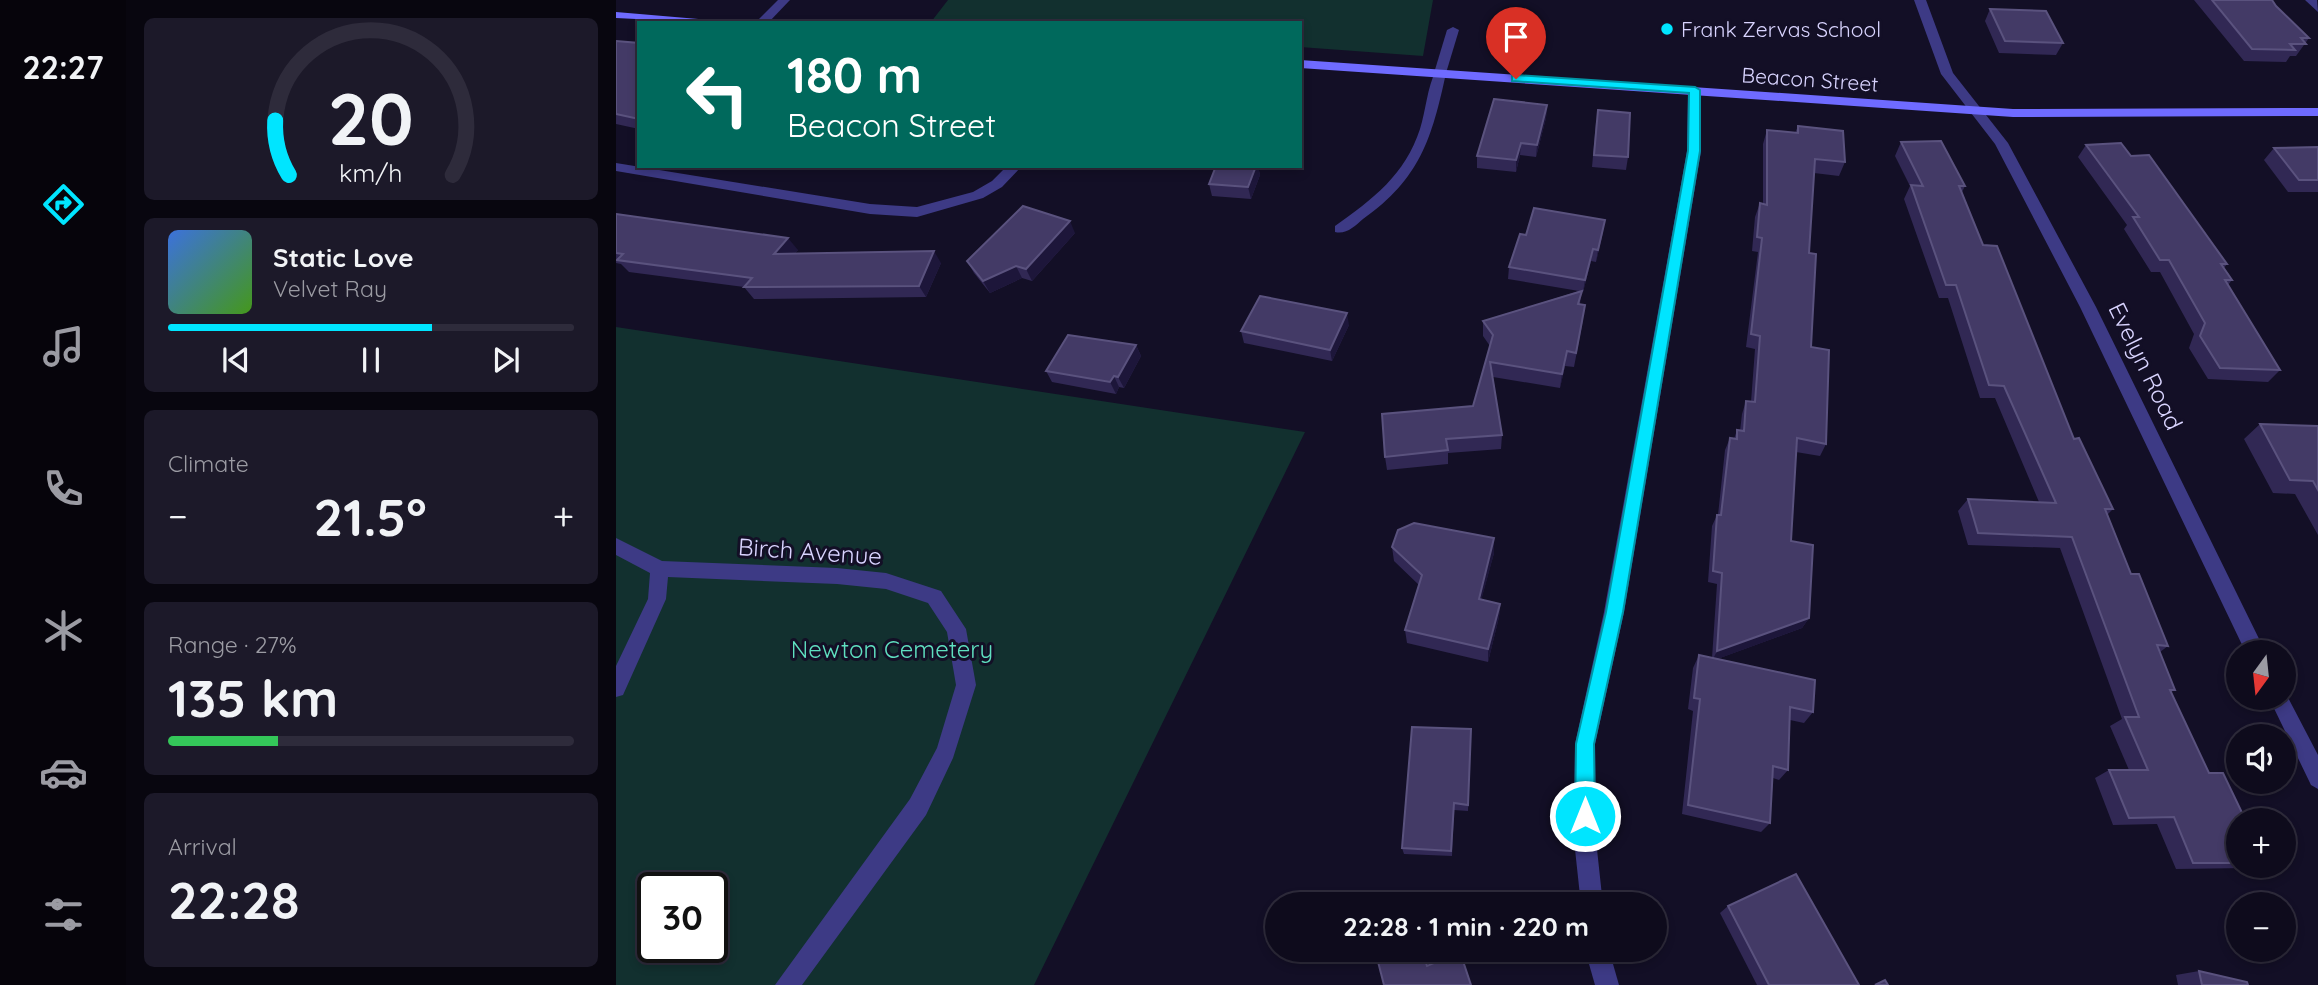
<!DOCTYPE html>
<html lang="en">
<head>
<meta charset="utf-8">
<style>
	:root { --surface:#0e0b1c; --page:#1c1929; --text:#f1f3f6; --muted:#9b9ba3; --line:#2e2b3b; --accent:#00e5ff }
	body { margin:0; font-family:Quicksand,sans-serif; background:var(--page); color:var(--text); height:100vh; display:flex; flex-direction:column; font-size:26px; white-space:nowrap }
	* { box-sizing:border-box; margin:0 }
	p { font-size:23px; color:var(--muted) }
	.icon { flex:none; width:38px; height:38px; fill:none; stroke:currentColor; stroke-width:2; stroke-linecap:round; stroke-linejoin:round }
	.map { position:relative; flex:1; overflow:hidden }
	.panel { display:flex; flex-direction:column; gap:18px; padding:18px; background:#08060f; width:490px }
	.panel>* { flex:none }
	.banner { position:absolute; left:21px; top:21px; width:665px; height:147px; border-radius:0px; box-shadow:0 4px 10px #0003,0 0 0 2px var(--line); background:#00695c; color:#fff; overflow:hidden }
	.needle { width:46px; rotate:195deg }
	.controls { position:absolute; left:1610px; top:640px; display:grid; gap:14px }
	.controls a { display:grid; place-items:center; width:70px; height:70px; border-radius:50%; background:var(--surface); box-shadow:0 4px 10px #0003,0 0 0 2px var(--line); font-size:35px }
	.speed { position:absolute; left:21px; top:872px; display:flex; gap:14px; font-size:35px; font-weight:700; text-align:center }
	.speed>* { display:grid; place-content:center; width:91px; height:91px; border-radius:50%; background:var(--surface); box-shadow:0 4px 10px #0003,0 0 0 2px var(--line); line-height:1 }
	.speed .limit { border:4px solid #111; border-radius:10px; background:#fff; color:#111 }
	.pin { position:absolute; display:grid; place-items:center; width:60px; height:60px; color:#fff; margin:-72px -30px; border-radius:50% 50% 50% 0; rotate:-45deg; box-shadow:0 0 7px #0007 }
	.pin .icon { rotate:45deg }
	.me { position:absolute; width:77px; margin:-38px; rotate:0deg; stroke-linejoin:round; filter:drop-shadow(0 0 5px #0008) }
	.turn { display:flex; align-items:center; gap:24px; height:147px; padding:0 35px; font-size:32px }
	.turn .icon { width:91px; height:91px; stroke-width:2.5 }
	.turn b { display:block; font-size:49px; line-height:60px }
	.big { font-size:52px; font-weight:800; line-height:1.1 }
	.panel .tile { flex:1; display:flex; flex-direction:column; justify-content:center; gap:10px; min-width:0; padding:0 24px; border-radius:10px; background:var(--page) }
	.panel .dial { align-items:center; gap:0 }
	.dial svg { height:182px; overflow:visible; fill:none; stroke:var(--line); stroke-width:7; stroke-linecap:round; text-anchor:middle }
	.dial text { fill:var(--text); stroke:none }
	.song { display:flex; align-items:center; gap:21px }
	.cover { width:84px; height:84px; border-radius:10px; background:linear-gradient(135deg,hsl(220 70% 55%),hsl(100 70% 35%)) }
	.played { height:7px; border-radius:4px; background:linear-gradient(90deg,var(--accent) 65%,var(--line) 65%) }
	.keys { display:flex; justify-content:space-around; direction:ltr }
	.heat { display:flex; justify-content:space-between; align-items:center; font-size:38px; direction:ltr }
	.charge { height:10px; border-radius:5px; background:linear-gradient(90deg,#34c759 27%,var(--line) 0) }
	.trip { position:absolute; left:649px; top:892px; width:402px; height:70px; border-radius:35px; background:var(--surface); box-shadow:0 4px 10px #0003,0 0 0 2px var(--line); font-weight:800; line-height:70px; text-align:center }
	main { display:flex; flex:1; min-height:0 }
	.tab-bar { display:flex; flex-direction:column; width:126px; justify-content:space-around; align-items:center; background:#06040b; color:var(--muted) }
	.tab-bar .icon { width:49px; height:49px }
	.tab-bar .on { color:var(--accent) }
	.tab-bar b { font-size:32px; color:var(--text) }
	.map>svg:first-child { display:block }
</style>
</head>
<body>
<main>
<nav class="tab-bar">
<b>22:27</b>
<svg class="icon on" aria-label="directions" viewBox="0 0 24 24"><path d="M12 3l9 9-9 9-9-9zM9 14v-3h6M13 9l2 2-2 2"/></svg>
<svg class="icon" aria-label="music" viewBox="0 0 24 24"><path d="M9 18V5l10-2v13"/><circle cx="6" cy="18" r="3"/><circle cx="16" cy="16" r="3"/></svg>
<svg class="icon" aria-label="phone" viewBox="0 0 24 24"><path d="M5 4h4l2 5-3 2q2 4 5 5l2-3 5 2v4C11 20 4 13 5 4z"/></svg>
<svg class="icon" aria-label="climate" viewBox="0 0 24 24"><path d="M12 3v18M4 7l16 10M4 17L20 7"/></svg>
<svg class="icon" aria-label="car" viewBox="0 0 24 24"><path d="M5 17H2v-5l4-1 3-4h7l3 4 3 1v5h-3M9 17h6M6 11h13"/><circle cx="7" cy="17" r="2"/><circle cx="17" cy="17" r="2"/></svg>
<svg class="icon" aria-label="filters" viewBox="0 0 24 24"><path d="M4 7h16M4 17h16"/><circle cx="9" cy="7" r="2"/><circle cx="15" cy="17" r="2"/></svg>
</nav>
<section class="panel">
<div class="tile dial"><svg viewBox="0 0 100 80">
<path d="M14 69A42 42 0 1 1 86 69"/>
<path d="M14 69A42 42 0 0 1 8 45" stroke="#00e5ff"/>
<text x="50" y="56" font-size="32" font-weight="700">20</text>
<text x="50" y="72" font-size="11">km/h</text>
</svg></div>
<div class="tile">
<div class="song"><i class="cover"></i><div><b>Static Love</b><p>Velvet Ray</p></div></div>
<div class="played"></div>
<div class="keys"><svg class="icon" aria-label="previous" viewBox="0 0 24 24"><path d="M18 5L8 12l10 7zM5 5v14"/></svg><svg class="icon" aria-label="pause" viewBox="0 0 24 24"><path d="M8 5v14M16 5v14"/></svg><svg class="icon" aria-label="next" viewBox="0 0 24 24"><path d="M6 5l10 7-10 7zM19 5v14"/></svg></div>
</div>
<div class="tile"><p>Climate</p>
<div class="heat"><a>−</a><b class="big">21.5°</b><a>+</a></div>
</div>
<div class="tile"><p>Range · 27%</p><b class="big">135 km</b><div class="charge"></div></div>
<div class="tile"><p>Arrival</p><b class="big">22:28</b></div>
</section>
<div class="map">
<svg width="1702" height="985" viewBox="0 0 1702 985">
	<rect width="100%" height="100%" fill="#130f26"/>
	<g fill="#12302f" fill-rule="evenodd">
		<path d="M 332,0 L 817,0 L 807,56 L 684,47 L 684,23 L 315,22 Z"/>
		<path d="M 0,327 L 689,432 L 418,985 L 0,985 ZM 37,887 L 96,887 L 96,947 L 37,947 Z"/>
	</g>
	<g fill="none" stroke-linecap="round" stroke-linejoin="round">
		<g fill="#3d3a85" fill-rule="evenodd">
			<path d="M 837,27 L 843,30 L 830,73 L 820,76 L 818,73 L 831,30 Z"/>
			<path d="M 0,538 L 46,561 L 221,568 L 270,573 L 325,591 L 350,629 L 360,685 L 337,758 L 310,815 L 186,985 L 159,985 L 294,799 L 321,748 L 340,685 L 331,632 L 312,603 L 270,589 L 221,584 L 52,577 L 50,599 L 7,695 L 0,697 L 0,666 L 32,599 L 34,573 L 0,555 Z"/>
		</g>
		<g fill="#3d3a85" fill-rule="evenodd">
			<path d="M 162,0 L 174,0 L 152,23 L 139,23 Z"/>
			<path d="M 1298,0 L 1310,0 L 1337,73 L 1392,143 L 1480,307 L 1650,653 L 1630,653 L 1464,307 L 1379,144 L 1325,74 Z"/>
			<path d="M 1689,0 L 1701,0 L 1702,12 Z"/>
			<path d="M 820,70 L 830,73 C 816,138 804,179 747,219 C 739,226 730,235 719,232 L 719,226 C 757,199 789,175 804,129 C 810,110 811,88 820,70 Z"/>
			<path d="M 1078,87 L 1084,91 L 1085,151 L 1008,612 L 979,744 L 980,840 L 987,905 L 965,905 L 958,840 L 959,744 L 988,612 L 1071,151 L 1072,91 Z"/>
			<path d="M 0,163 L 254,204 L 301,207 L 357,192 L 376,181 L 391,166 L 406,166 L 386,187 L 367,198 L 301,217 L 254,214 L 0,171 Z"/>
			<path d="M 1668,690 L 1702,755 L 1702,789 L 1695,785 L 1653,698 L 1668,698 Z"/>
			<path d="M 969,950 L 993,950 L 1003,985 L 979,985 Z"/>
		</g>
		<g fill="#6f6bff" fill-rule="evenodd">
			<path d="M 0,12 L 94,20 L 100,23 L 0,18 Z"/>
			<path d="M 684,60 L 1397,109 L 1702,108 L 1702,116 L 1397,117 L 684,68 Z"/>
		</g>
	</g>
	<g fill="#312854">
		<path d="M 1578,0 L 1656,0 L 1660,6 L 1693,38 L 1680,56 L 1674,56 L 1670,62 L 1628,61 Z"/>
		<path d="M 1374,9 L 1447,43 L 1440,55 L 1383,53 L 1369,21 Z"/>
		<path d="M 0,41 L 23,43 L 23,129 L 0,124 Z"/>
		<path d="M 931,105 L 930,118 L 920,157 L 904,155 L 900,172 L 861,168 L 861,156 Z"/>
		<path d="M 980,122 L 1012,157 L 1010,170 L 976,167 Z"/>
		<path d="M 1182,126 L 1229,162 L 1223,176 L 1198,173 L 1193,253 L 1195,347 L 1210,444 L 1204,456 L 1180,452 L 1175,541 L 1193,618 L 1186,628 L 1101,659 L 1197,712 L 1188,723 L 1174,720 L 1172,770 L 1163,780 L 1157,778 L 1154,823 L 1145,832 L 1066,814 L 1077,711 L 1072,709 L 1077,668 L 1083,655 L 1096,658 L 1101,584 L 1092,582 L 1096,526 L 1101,515 L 1102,515 L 1109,450 L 1114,438 L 1118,439 L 1121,430 L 1124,431 L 1126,414 L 1130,401 L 1135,402 L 1139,349 L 1130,347 L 1142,252 L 1136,251 L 1139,217 L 1144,203 L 1147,204 L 1147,144 L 1151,130 L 1179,133 Z"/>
		<path d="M 1285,142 L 1349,186 L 1346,192 L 1367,245 L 1458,439 L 1497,509 L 1491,515 L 1515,574 L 1552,646 L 1544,652 L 1559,690 L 1555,692 L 1593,773 L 1622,821 L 1622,866 L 1637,866 L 1631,868 L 1560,869 L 1541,824 L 1497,825 L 1479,778 L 1493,770 L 1513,770 L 1494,726 L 1506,719 L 1444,548 L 1352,545 L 1342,511 L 1352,499 L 1423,502 L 1379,398 L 1364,398 L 1332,298 L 1323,298 L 1288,199 L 1294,186 L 1279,156 Z"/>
		<path d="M 1470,145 L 1515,156 L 1611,264 L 1608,268 L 1616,280 L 1612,285 L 1664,370 L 1652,382 L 1592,379 L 1573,348 L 1578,334 L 1544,272 L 1535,272 L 1508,229 L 1511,225 L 1462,157 Z"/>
		<path d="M 1702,147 L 1702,192 L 1672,192 L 1648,160 L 1658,148 Z"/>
		<path d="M 600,166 L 642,166 L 644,175 L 635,199 L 596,196 L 593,184 Z"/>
		<path d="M 0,214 L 182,250 L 178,254 L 325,263 L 310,297 L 138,299 L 128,287 L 13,272 L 5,264 L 0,263 Z"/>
		<path d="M 987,232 L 980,262 L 975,261 L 967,292 L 965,292 L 964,304 L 967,320 L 958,367 L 949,366 L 944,388 L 877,377 L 886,435 L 885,449 L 832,453 L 832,464 L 771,470 L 769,457 L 857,406 L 874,346 L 867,336 L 867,321 L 963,291 L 892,279 L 893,267 L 910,235 Z"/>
		<path d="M 459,233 L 416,281 L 406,278 L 374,293 L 358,273 L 351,261 Z"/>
		<path d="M 733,325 L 716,361 L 628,343 L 625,331 Z"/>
		<path d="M 520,345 L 525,356 L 508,388 L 503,387 L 500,394 L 436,382 L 430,371 Z"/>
		<path d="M 1644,424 L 1702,426 L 1702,535 L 1679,494 L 1657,493 L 1628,439 Z"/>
		<path d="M 776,547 L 878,553 L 865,600 L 884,604 L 883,617 L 872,662 L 791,643 L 789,630 L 803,585 L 778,561 Z"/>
		<path d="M 855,729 L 852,811 L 838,810 L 836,856 L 788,854 L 786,848 Z"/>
		<path d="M 1112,906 L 1243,985 L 1141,985 L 1104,913 Z"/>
		<path d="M 1583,971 L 1632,985 L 1562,985 L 1560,975 Z"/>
	</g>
	<g fill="#1d163a">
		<path d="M 931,105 L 930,118 L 920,157 L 921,145 Z"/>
		<path d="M 905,143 L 904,155 L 900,172 L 900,160 Z"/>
		<path d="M 640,166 L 642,166 L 644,175 L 635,199 L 632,187 Z"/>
		<path d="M 989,220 L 987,232 L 980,262 L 982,250 Z"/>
		<path d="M 454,221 L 459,233 L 416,281 L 410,269 Z"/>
		<path d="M 172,238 L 182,250 L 168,266 L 158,254 Z"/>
		<path d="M 977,249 L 975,261 L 967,292 L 969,280 Z"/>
		<path d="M 318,251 L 325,263 L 310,297 L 303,286 Z"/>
		<path d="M 400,266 L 406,278 L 374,293 L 367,281 Z"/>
		<path d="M 731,313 L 733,325 L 716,361 L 714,350 Z"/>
		<path d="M 520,345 L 525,356 L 508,388 L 502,377 Z"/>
		<path d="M 951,351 L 949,366 L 944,388 L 946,374 Z"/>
		<path d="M 498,376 L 503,387 L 500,394 L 494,382 Z"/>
		<path d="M 878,538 L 878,553 L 862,612 L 863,599 Z"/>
		<path d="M 884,604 L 883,617 L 872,662 L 872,649 Z"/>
		<path d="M 1193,618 L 1186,628 L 1096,661 L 1101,651 Z"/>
	</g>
	<g fill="#433a66" stroke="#5a527e" stroke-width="2">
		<path d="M 1596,0 L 1656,0 L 1660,6 L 1693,38 L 1685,38 L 1690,44 L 1674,44 L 1679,50 L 1636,49 Z"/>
		<path d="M 1374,9 L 1430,11 L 1447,43 L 1389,41 Z"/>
		<path d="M 0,41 L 23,43 L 23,119 L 0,114 Z"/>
		<path d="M 878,99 L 931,105 L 921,145 L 905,143 L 900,160 L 861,156 Z"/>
		<path d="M 982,110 L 1014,113 L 1012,157 L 978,155 Z"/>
		<path d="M 1182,126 L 1227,131 L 1229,162 L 1199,159 L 1193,253 L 1200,254 L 1195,347 L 1213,350 L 1210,444 L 1181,438 L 1175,541 L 1197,545 L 1193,618 L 1101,651 L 1106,573 L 1097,571 L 1101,515 L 1105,515 L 1114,438 L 1121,439 L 1121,430 L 1128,431 L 1130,401 L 1139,402 L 1144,336 L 1135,334 L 1146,238 L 1141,237 L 1144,203 L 1151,205 L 1151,130 L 1182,133 Z"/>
		<path d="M 1325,141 L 1349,186 L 1343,186 L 1367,245 L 1381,246 L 1458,439 L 1463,438 L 1497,509 L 1489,509 L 1515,574 L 1523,574 L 1552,646 L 1541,645 L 1559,690 L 1554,690 L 1593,773 L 1607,773 L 1630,821 L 1622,821 L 1622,863 L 1577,863 L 1558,817 L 1513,818 L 1493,770 L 1532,770 L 1509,717 L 1523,717 L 1456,537 L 1362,533 L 1352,499 L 1440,503 L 1388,386 L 1373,385 L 1340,285 L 1330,285 L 1295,185 L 1307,186 L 1285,142 Z"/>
		<path d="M 1505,143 L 1515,156 L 1533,155 L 1611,264 L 1605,264 L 1616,280 L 1609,280 L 1664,370 L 1604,368 L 1584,336 L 1589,323 L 1553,260 L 1544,260 L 1517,217 L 1523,217 L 1470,145 Z"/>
		<path d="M 1702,147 L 1702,180 L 1683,180 L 1658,148 Z"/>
		<path d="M 600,166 L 640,166 L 632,187 L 593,184 Z"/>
		<path d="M 407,206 L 454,221 L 410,269 L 400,266 L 367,281 L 351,261 Z"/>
		<path d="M 918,208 L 989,220 L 982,250 L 977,249 L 969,280 L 893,267 L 904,234 L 910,235 Z"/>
		<path d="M 0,214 L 172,238 L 158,254 L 318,251 L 303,286 L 128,287 L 136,278 L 1,260 L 7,254 L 0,253 Z"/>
		<path d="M 966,291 L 962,304 L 969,305 L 960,353 L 951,351 L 946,374 L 874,362 L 886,435 L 830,439 L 832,450 L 769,457 L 766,414 L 857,406 L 877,335 L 867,321 Z"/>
		<path d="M 644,296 L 731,313 L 714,350 L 625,331 Z"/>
		<path d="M 452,335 L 520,345 L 502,377 L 498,376 L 494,382 L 430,371 Z"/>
		<path d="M 1644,424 L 1702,426 L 1702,490 L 1697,481 L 1674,480 Z"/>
		<path d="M 798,523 L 878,538 L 863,599 L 884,604 L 872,649 L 789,630 L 806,575 L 776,547 L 782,530 Z"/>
		<path d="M 1083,655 L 1199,680 L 1197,712 L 1174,707 L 1172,770 L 1157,766 L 1154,823 L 1072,805 L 1084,699 L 1078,698 Z"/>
		<path d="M 796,727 L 855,729 L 852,805 L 838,803 L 835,851 L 786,848 Z"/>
		<path d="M 1180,874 L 1243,985 L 1153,985 L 1112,906 Z"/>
		<path d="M 759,950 L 806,950 L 811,966 L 844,952 L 855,985 L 768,985 Z"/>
		<path d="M 1583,971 L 1631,982 L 1632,985 L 1586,985 Z"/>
		<path d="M 1269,980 L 1272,985 L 1259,985 Z"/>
	</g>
	<path fill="#00e5ff" stroke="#0095a6" stroke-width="2" d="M 900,75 L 1079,87 L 1084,90 L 1084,151 L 1007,612 L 978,744 L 979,816 L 976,823 L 969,825 L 962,823 L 959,816 L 960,744 L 990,612 L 1072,151 L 1073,93 L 896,81 L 896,76 Z"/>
	<circle fill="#00e5ff" stroke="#130f26" stroke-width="2.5" cx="1051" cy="29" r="7"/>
	<g text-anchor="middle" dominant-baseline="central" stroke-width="6" stroke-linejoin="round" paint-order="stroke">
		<g font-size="21" fill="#d9d4ff" stroke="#130f26" text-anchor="start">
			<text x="1065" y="29">Frank Zervas School</text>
		</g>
		<g font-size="21" fill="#d9d4ff" stroke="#130f26">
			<text transform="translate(1194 79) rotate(4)">Beacon Street</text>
		</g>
		<g font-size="24" fill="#d9d4ff" stroke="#130f26">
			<text transform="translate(1530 366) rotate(64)">Evelyn Road</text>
			<text transform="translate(194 551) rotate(4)">Birch Avenue</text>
		</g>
		<g font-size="24" fill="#5fe0c0" stroke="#130f26">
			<text x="276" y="649">Newton Cemetery</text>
		</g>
	</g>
</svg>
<div class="controls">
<a><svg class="needle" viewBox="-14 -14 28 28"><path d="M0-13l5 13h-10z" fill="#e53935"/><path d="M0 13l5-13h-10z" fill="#9b9ba3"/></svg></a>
<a><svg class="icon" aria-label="sound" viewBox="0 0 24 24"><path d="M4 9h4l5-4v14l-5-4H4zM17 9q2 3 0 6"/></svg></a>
<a>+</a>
<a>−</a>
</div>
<div class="speed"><div class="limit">30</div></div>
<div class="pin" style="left:900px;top:79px;background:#d93025"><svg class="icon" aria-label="arrive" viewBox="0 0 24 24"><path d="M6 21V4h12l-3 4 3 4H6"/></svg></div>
<svg class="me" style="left:969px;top:816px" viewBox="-20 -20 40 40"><circle r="17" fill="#00e5ff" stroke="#fff" stroke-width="3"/><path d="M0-11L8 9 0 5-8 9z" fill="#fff"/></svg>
<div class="trip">22:28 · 1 min · 220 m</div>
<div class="banner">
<div class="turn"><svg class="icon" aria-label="left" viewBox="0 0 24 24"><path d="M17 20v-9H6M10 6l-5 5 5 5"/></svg><div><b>180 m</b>Beacon Street</div></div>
</div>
</div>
</main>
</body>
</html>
